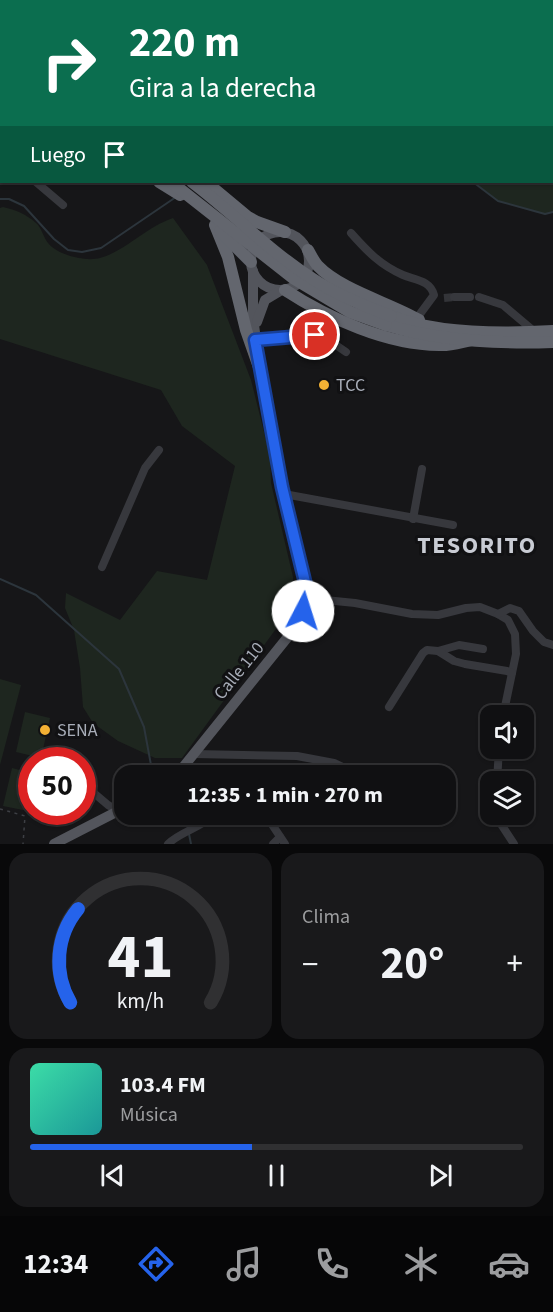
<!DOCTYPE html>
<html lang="es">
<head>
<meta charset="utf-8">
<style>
	:root { --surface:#101012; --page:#19191b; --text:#f1f3f6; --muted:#9c9d9f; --line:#303032; --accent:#2563eb }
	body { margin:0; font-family:"Source Sans 3",sans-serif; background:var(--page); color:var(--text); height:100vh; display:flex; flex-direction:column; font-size:22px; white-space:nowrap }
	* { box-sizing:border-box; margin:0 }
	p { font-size:20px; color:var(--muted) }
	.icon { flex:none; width:33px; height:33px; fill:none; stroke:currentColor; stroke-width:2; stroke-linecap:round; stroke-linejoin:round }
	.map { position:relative; height:844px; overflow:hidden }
	.drawer { display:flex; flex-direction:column; gap:9px; padding:9px; background:#09090a; flex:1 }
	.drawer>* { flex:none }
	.banner { position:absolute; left:0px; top:0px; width:554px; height:183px; box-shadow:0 2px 4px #0004,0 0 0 2px var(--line); background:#0b6e4f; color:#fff; overflow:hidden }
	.fabs { position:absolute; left:480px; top:705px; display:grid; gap:12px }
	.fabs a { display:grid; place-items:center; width:54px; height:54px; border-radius:12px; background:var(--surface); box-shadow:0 2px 4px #0004,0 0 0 2px var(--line); font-size:30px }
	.speed { position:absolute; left:18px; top:747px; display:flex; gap:12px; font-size:30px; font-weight:700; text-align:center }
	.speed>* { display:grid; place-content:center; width:78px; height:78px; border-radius:50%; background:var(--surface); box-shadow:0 2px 4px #0004,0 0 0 2px var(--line); line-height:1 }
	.speed .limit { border:9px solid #d22; background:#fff; color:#111 }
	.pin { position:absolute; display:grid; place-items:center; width:51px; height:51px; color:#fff; margin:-26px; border:3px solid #fff; border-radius:50%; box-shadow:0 2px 6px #0007 }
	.me { position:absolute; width:66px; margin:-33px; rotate:5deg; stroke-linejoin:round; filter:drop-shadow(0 0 4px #0008) }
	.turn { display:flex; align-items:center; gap:21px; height:126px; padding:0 30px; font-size:27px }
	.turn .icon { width:78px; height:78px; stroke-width:2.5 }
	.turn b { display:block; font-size:42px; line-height:51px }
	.then { display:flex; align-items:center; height:57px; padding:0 30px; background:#0003; gap:12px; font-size:22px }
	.big { font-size:45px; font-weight:700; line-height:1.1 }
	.drawer .card { flex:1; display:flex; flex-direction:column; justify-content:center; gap:9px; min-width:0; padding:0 21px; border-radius:18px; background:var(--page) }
	.drawer .dial { align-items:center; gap:0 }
	.dial svg { height:156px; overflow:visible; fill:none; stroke:var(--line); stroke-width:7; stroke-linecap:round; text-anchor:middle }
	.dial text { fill:var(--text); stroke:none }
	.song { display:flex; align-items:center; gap:18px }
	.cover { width:72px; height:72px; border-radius:9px; background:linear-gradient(135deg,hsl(160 70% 55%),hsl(180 70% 35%)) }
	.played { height:6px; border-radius:3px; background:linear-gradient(90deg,var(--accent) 45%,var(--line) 45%) }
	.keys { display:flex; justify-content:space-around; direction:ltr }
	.heat { display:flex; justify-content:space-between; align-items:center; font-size:33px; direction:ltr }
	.drawer .tiles { flex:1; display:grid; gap:9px; grid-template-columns:1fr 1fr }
	.card:last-child { grid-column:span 2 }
	.trip { position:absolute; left:114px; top:765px; width:342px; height:60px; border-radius:18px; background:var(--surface); box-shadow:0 2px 4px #0004,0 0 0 2px var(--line); font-weight:700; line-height:60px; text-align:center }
	.menu { display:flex; height:96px; justify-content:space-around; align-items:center; background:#060607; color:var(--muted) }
	.menu .icon { width:42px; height:42px }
	.menu .selected { color:var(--accent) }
	.menu b { font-size:27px; color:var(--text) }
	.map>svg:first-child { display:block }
</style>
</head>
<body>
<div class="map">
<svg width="553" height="844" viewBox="0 0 553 844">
	<rect width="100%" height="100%" fill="#161618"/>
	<g fill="#1e261f">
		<path d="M 275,0 L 553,0 L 553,212 L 545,214 L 498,201 L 473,182 L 552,182 L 552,2 L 275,1 Z"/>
		<path d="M 3,207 C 16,210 26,214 36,223 C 42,228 43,237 48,243 C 57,255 86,262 100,258 C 124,252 146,227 173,218 L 207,265 L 251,380 L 270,456 L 271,483 L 293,577 L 293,596 L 286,615 L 182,758 L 155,758 L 118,741 L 93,723 L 83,707 L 80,668 L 74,630 L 65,608 L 66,593 L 120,620 L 157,571 L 207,580 L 235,466 L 182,426 L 161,390 L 0,339 L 0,208 Z"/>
		<path d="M 0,679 L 21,685 L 0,765 Z"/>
		<path d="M 25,712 L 50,718 L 41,758 L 16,752 Z"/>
		<path d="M 12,768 L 31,773 L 31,798 L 28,811 L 3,806 Z"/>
	</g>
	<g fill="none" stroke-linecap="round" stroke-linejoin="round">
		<g stroke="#2c353c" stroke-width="2">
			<path d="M 473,182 L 498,201 L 545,214 L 553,212"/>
			<path d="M 0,199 L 9,199 L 24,206 L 54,239 L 68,250 L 82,252 L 101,248 L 176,197"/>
			<path d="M 0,579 L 36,595 L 119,669 L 144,727 L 153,776"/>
			<path d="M 182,814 L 186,819 L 191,844"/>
		</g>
		<path stroke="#333438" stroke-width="8" stroke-dasharray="8 4" stroke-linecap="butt" d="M 444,298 L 454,297"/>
		<path stroke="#3d3f44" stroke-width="1.5" stroke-dasharray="3 4.5" stroke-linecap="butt" d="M 0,809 L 25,816 L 23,844"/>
		<g stroke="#37383d" stroke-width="8">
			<path d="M 213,0 L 214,2"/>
			<path d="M 38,2 L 38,0"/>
			<path d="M 36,182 L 63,205"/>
			<path d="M 351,233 C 367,251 380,265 403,275 C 415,280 430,280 434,295 L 417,318"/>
			<path d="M 454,297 L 470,297"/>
			<path d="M 479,297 L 503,305 L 535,332"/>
			<path d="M 255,340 L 315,335 L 327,339 L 346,352"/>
			<path d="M 284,494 L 453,525"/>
			<path d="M 413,519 L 422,469"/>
			<path d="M 102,567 L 145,468 L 159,450"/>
			<path d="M 305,598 L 355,603 L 412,614 L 438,615 L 466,608 L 480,607 L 498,614 L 508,620 L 515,634 L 516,654 L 503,716"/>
			<path d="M 498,614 L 510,608 L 519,611 L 533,631 L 544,642 L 553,645"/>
			<path d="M 438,651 L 459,645 L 483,649"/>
			<path d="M 389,707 L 423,653 L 427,650 L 438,651 L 454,661 L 465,664 L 507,671 L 512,673"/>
			<path d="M 194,754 L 297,756 L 334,763 L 362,776"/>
			<path d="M 497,782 L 499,748"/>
			<path d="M 82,783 L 108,805 L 118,811"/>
			<path d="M 265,814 L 285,844"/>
			<path d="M 498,814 L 499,821 L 514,844"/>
			<path d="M 168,844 C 181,831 202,828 214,814"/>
			<path d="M 273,844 L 280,837"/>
		</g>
		<g stroke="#53555c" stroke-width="10">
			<circle cx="280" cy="261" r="29"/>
			<path d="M 253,271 L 253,318 L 257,347"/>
			<path d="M 257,322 L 265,300 L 280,291"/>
			<path d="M 176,776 L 295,628 C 301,614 305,601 306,586 L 282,487 L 260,366"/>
			<path d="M 54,844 L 124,808"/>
		</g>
		<g stroke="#63666e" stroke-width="12">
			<path d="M 0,104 L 2,104"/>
			<path d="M 0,118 L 2,118"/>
			<path d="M 159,182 L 180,195"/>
			<path d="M 206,182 L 248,217 L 257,222 L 285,232"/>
			<path d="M 215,225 L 228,257 L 246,330 L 261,373"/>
			<path d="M 220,231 L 251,262"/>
			<path d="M 308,250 C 311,255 314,262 318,266 C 341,290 390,303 419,320"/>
			<path d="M 285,290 C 328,318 387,345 439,345 C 450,346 461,342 471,340"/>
			<path d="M 391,316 C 437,334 504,334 553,331"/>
			<path d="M 386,325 C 440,341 497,344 553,342"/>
		</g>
		<g stroke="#63666e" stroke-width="12">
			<path d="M 171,182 L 293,278 L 350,312 L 386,325"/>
			<path d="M 192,182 C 233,213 269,251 313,279 C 337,295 364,306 391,316"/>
		</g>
	</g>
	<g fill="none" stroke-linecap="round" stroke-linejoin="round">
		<g stroke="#184099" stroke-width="15">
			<path id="route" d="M 303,611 L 306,586 L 282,487 L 255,340 L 315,335"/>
		</g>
		<use href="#route" stroke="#2563eb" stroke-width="10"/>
	</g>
	<g fill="#f2b134" stroke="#111113" stroke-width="2">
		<circle cx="324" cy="385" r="6"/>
		<circle cx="45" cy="730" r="6"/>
	</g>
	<g text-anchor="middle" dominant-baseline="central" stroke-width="6" stroke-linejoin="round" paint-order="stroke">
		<g font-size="18" fill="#a8adb8" stroke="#111113" text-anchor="start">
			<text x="336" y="385">TCC</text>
			<text x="57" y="730">SENA</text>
		</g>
		<g font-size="18" fill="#a8adb8" stroke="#111113">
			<text transform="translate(239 671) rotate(-51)">Calle 110</text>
		</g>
		<g font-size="24" font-weight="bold" letter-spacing="1.5" fill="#c9ccd4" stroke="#111113">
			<text x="477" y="545">TESORITO</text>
		</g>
	</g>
</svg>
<div class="fabs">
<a><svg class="icon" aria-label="sound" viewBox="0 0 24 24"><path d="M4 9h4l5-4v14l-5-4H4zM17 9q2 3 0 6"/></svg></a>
<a><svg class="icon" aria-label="layers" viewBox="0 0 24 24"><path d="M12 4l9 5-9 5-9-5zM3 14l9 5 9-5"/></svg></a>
</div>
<div class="speed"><div class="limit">50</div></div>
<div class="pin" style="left:315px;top:335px;background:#d93025"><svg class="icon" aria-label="arrive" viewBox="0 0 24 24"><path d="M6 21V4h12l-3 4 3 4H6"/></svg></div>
<svg class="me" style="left:303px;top:611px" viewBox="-20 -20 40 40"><circle r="19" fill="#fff"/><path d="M0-13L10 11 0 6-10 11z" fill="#2563eb"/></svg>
<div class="trip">12:35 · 1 min · 270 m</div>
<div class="banner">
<div class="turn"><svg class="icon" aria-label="right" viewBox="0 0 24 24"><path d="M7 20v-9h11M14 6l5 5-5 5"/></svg><div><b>220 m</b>Gira a la derecha</div></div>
<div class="then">Luego<svg class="icon" aria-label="arrive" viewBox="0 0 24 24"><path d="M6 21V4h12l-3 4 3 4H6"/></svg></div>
</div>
</div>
<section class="drawer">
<div class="tiles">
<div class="card dial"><svg viewBox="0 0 100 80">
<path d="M14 69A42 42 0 1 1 86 69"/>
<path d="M14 69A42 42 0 0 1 18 21" stroke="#2563eb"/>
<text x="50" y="56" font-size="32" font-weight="700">41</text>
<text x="50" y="72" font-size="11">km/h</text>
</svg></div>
<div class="card"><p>Clima</p>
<div class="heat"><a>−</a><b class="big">20°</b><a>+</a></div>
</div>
<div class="card">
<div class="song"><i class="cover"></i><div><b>103.4 FM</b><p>Música</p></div></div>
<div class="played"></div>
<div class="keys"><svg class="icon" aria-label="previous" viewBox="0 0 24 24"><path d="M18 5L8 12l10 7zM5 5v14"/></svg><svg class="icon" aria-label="pause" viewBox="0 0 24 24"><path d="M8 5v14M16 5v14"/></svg><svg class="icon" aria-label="next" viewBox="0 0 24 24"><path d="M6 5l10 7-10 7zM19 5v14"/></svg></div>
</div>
</div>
</section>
<nav class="menu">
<b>12:34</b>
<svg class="icon selected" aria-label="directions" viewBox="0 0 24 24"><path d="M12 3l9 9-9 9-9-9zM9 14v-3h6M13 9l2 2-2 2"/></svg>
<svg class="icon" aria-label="music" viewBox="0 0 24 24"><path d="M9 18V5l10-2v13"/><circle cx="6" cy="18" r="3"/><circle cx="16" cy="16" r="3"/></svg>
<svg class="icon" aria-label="phone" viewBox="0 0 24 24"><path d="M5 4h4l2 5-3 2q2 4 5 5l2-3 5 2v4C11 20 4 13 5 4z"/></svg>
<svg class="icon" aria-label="climate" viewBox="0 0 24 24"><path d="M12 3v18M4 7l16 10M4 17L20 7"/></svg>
<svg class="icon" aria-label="car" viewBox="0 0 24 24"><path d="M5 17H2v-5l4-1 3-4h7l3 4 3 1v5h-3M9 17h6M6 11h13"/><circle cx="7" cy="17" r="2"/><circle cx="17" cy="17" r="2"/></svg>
</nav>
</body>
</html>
